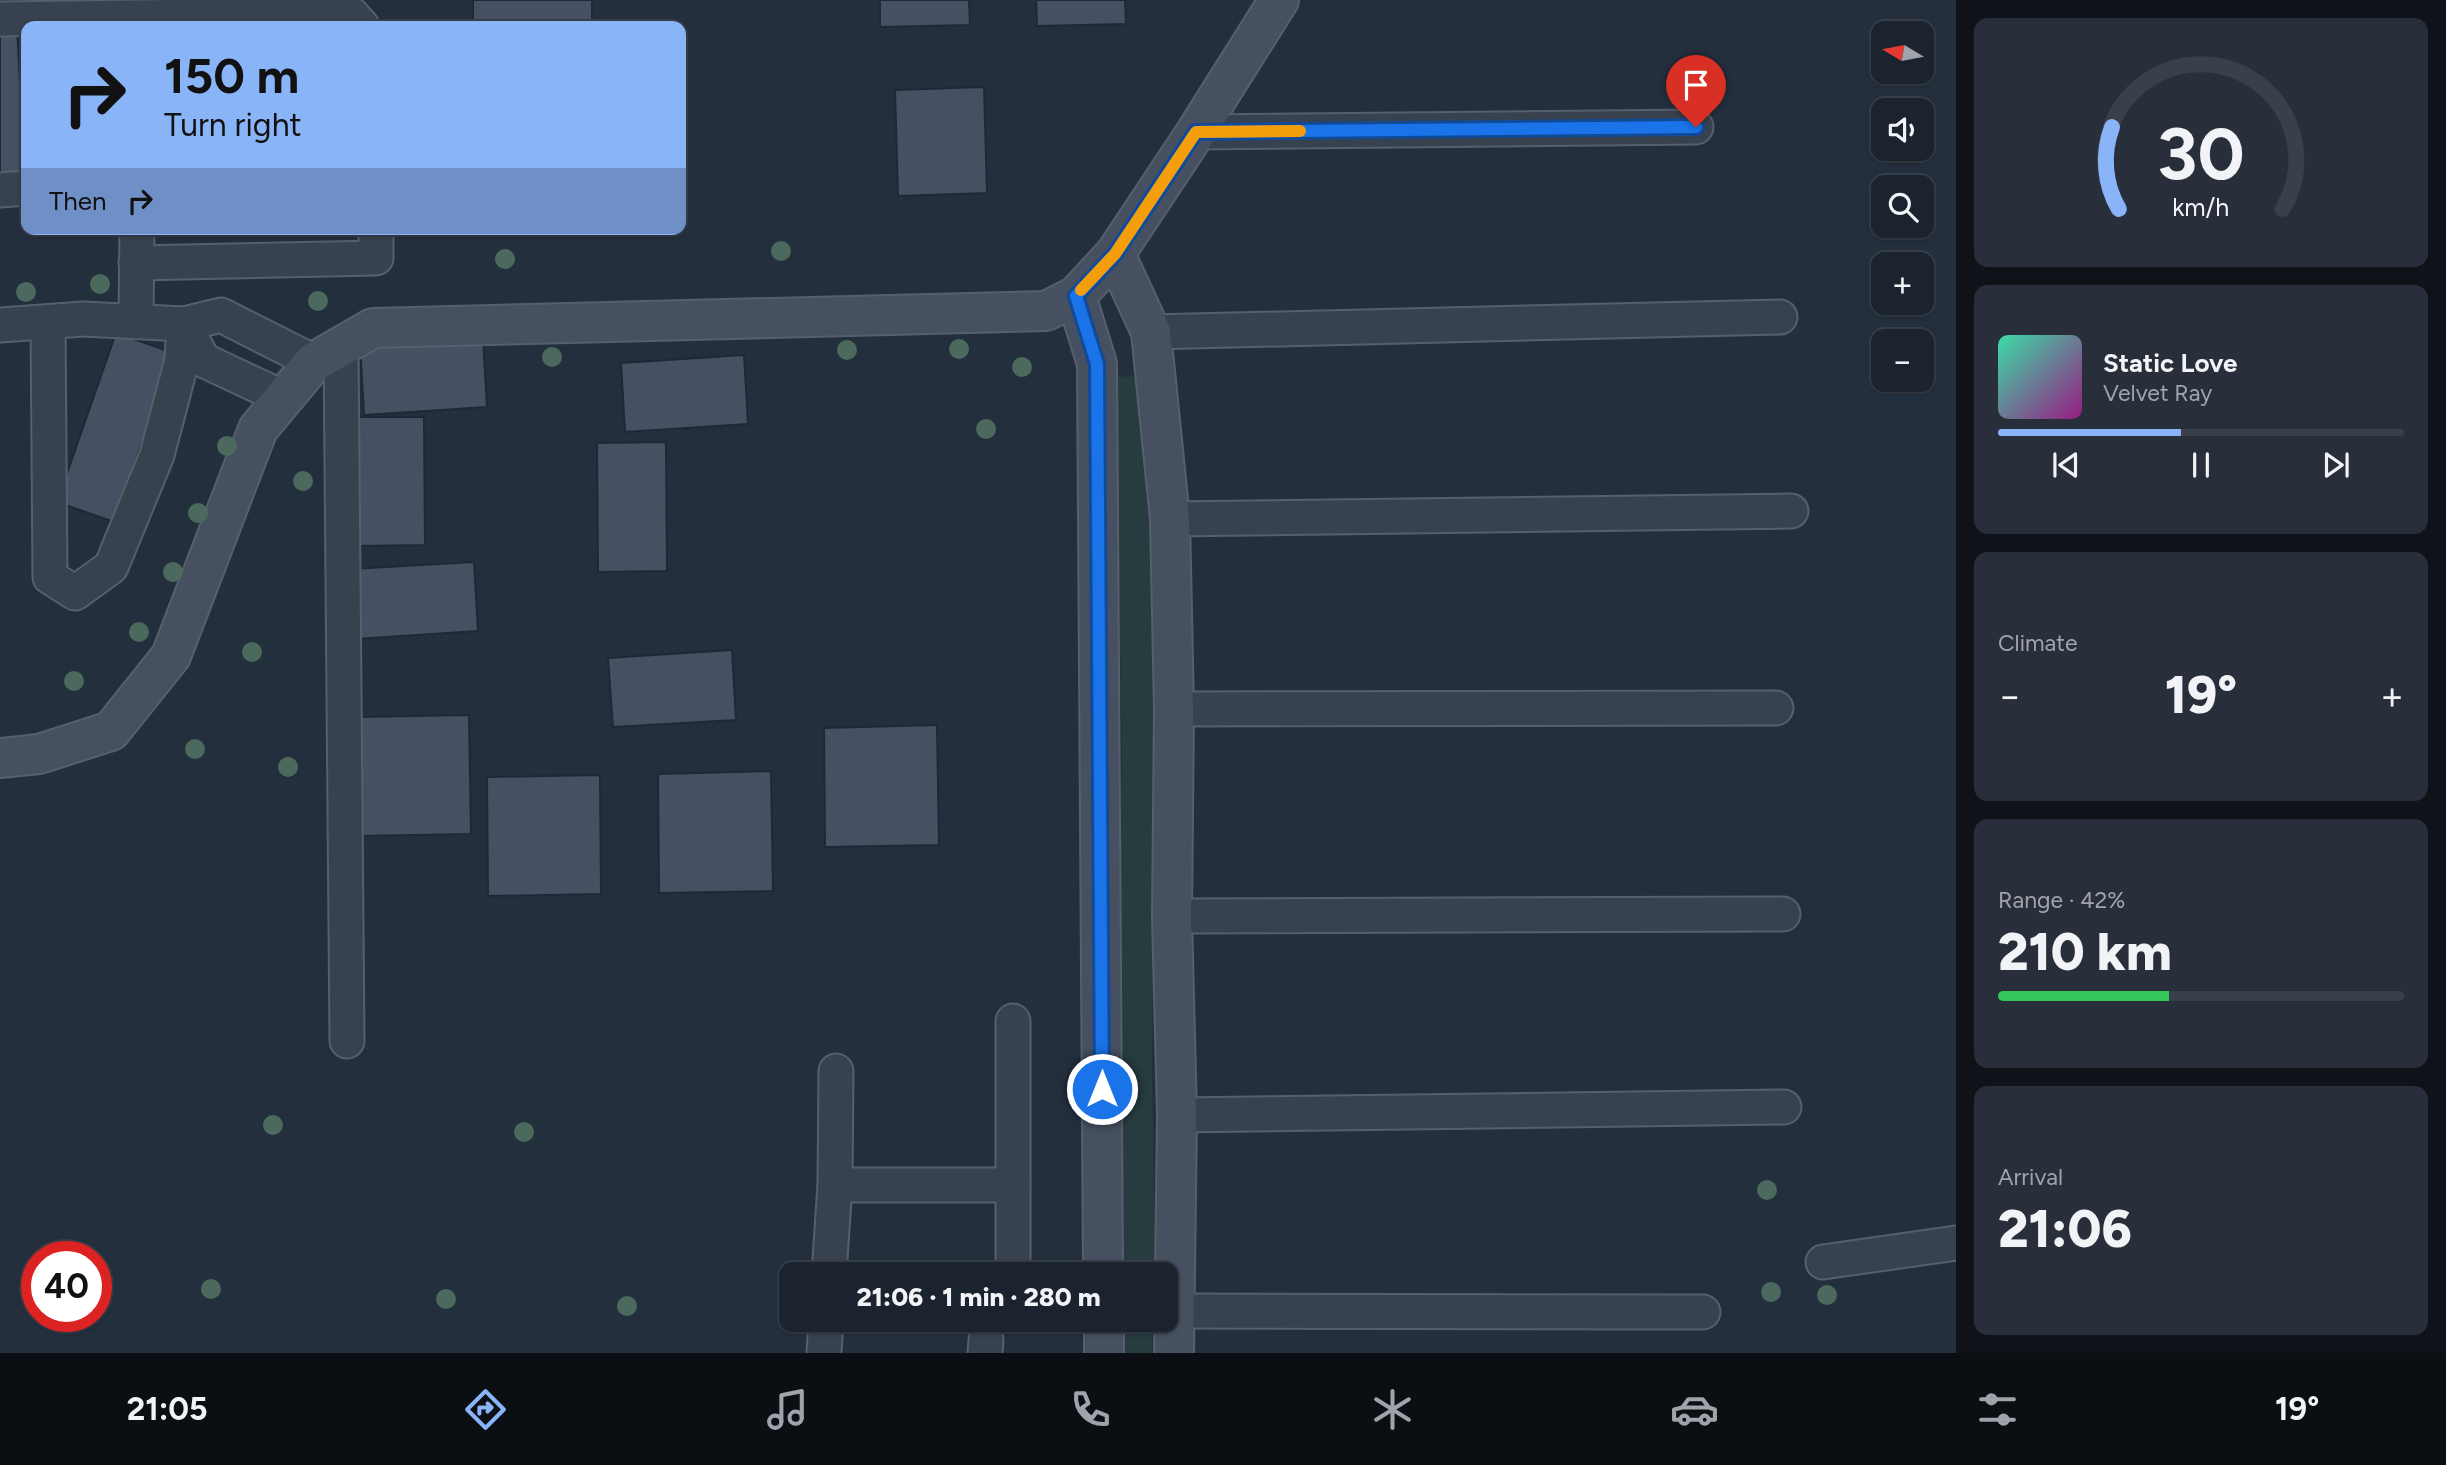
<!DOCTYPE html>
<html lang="en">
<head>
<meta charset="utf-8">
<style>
	:root { --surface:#1b232e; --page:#282f3a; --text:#f1f3f6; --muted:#a0a4aa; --line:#39404a; --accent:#8ab4f8 }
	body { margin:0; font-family:Figtree,sans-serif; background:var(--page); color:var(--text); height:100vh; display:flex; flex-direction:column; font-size:26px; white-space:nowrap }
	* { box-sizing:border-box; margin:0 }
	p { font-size:23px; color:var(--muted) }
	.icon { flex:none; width:38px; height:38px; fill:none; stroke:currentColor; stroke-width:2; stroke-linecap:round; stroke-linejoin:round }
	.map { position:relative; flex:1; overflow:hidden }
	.drawer { display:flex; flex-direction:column; gap:18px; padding:18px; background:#0f1319; width:490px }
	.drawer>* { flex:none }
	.banner { position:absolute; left:21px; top:21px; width:665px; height:214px; border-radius:14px; box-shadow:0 2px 5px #0004,0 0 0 2px var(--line); background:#8ab4f8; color:#111; overflow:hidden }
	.needle { width:46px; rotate:280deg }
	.tools { position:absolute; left:1871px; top:21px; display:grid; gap:14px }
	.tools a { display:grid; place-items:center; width:63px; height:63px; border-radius:14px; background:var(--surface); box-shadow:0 2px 5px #0004,0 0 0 2px var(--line); font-size:35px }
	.speed { position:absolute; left:21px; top:1241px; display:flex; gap:14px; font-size:35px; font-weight:700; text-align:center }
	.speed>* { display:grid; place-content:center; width:91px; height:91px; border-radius:50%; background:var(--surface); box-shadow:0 2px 5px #0004,0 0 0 2px var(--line); line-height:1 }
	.speed .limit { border:10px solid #d22; background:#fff; color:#111 }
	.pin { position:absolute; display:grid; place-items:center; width:60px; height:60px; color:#fff; margin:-72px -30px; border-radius:50% 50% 50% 0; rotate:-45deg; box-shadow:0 0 7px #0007 }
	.pin .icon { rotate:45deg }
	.me { position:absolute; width:77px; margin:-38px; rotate:0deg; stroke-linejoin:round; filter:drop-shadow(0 0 5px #0008) }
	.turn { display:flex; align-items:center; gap:24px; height:147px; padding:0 28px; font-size:32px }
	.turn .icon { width:91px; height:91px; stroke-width:2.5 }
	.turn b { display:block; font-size:49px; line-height:60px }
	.then { display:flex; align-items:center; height:66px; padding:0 28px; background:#0003; gap:14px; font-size:26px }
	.big { font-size:52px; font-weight:800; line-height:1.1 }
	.drawer .card { flex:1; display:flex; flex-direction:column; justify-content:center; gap:10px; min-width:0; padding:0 24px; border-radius:14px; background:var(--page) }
	.drawer .dial { align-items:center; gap:0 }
	.dial svg { height:182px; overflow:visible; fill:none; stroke:var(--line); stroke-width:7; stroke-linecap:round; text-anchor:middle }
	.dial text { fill:var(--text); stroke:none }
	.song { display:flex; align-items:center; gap:21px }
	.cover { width:84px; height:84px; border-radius:10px; background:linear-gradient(135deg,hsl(160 70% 55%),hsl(310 70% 35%)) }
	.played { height:7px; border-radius:4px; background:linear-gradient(90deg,var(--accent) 45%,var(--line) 45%) }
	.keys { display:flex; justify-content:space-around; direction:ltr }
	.heat { display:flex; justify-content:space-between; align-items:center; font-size:38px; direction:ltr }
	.charge { height:10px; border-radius:5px; background:linear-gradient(90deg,#34c759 42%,var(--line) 0) }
	.trip { position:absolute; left:779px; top:1262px; width:399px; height:70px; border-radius:14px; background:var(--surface); box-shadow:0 2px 5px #0004,0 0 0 2px var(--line); font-weight:800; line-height:70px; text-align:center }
	.tab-bar { display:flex; height:112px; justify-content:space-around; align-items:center; background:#0b0e12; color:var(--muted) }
	.tab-bar .icon { width:49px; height:49px }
	.tab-bar .on { color:var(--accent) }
	.tab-bar b { font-size:32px; color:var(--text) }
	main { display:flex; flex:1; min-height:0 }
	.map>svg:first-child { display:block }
</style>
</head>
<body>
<main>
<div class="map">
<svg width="1956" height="1353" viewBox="0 0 1956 1353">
	<rect width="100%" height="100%" fill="#242f3e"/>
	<g fill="#263c3f">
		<path d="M 1137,376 L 1150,537 L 1155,755 L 1152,1060 L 1155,1274 L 1122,1274 L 1124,1201 L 1116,989 L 1122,760 L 1116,377 Z"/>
		<path d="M 1120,1320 L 1153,1320 L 1152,1353 L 1119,1353 Z"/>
	</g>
	<g fill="#455162" stroke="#1f2835" stroke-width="2">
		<rect x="473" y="0" width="119" height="26"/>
		<path d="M 880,0 L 969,0 L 970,25 L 880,27 Z"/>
		<path d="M 1036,0 L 1125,0 L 1126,24 L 1037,26 Z"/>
		<path d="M 17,27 L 25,173 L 0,175 L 0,28 Z"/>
		<path d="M 984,87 L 987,193 L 898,196 L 895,90 Z"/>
		<path d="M 116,333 L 174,353 L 114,522 L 57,502 Z"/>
		<path d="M 483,338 L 487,407 L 364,415 L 360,345 Z"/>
		<path d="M 744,355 L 748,424 L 625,432 L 621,363 Z"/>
		<path d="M 355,417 L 424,417 L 425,545 L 356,546 Z"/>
		<path d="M 666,442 L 667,571 L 598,572 L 597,443 Z"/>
		<path d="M 474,562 L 478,631 L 355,639 L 351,569 Z"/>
		<path d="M 732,650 L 736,720 L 613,727 L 608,658 Z"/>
		<path d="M 469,715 L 471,834 L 358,836 L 356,717 Z"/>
		<path d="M 937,725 L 939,845 L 825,847 L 824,728 Z"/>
		<path d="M 771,771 L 773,891 L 659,893 L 658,774 Z"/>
		<path d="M 600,775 L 601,894 L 488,896 L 487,777 Z"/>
	</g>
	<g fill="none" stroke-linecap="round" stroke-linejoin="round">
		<g stroke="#565f6c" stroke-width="37">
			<g id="street">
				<path d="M 0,19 L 351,14 L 362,26"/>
				<path d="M 1196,132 L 1696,127"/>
				<path d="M 0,190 L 26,188"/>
				<path d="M 136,263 L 376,258 L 376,229"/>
				<path d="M 136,320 L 137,229"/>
				<path d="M 48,322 L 50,577 L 75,593 L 111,567 L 157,455 L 182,360 L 184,324"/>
				<path d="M 184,324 L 203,360 L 284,398"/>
				<path d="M 0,325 L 83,319 L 184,324 L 221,315 L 314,362"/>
				<path d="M 1151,332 L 1780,317"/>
				<path d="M 341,346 L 347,1041"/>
				<path d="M 1170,519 L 1791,511"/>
				<path d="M 1174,709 L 1776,708"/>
				<path d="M 1172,916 L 1783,914"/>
				<path d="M 1013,1021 L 1013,1274"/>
				<path d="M 1177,1115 L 1784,1107"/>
				<path d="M 835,1185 L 1013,1185"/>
				<path d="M 1823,1262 L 1956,1243"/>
				<path d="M 829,1274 L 835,1185 L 836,1071"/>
				<path d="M 1175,1311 L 1703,1312"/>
				<path d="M 824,1353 L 826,1320"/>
				<path d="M 985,1353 L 986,1340"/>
			</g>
		</g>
		<g stroke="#565f6c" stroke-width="42">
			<g id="secondary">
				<path d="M 1115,254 L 1151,332 L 1170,519 L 1174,709 L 1172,916 L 1177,1115 L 1174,1353"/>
				<path d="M 1076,296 L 1097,364 L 1103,1274"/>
				<path d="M 0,758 L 39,754 L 111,731 L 171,656 L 258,429 L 314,362 L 373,328 L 1046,311 L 1076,296 L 1115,254 L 1196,132 L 1279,0"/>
				<path d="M 1104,1320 L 1104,1353"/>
			</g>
		</g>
		<use href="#street" stroke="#38414e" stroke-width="33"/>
		<use href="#secondary" stroke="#465061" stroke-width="38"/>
	</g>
	<g fill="#4b6a5d">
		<circle cx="781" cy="251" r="10"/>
		<circle cx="505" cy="259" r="10"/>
		<circle cx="100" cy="284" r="10"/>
		<circle cx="26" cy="292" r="10"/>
		<circle cx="318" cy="301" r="10"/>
		<circle cx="959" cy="349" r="10"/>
		<circle cx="847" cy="350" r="10"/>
		<circle cx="552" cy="357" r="10"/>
		<circle cx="1022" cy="367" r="10"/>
		<circle cx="986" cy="429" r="10"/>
		<circle cx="227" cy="446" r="10"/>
		<circle cx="303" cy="481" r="10"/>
		<circle cx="198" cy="513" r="10"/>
		<circle cx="173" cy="572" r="10"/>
		<circle cx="139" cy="632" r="10"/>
		<circle cx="252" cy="652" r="10"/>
		<circle cx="74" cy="681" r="10"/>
		<circle cx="195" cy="749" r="10"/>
		<circle cx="288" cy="767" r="10"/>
		<circle cx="273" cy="1125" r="10"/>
		<circle cx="524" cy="1132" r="10"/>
		<circle cx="1767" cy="1190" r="10"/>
		<circle cx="211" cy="1289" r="10"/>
		<circle cx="1771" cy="1292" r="10"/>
		<circle cx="1827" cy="1295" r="10"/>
		<circle cx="446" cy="1299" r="10"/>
		<circle cx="627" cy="1306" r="10"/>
	</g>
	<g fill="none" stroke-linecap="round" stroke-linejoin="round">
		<g stroke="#114b97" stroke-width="18">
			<path id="route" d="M 1102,1089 L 1097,364 L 1076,296 L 1115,254 L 1196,132 L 1696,127"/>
		</g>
		<use href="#route" stroke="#1a73e8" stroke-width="12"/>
		<path stroke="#f59e0b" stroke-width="12" d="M 1081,290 L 1115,254 L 1196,132 L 1300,131"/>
	</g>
</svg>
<div class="tools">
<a><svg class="needle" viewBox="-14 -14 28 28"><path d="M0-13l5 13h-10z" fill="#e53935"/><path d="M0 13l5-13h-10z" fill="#a0a4aa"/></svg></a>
<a><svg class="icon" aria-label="sound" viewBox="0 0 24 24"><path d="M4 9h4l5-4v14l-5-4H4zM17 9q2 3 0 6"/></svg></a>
<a><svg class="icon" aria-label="search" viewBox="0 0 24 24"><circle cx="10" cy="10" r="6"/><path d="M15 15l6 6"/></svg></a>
<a>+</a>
<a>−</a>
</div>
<div class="speed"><div class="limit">40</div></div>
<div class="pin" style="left:1696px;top:127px;background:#d93025"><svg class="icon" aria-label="arrive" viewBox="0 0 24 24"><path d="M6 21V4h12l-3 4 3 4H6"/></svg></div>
<svg class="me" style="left:1102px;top:1089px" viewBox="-20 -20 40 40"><circle r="17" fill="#1a73e8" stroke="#fff" stroke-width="3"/><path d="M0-11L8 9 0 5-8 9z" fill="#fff"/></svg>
<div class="trip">21:06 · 1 min · 280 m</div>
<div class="banner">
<div class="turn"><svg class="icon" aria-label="right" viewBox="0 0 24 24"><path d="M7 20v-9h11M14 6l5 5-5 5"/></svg><div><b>150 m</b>Turn right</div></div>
<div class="then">Then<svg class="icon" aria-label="right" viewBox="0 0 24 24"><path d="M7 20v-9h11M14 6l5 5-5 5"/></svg></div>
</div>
</div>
<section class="drawer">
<div class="card dial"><svg viewBox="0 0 100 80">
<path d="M14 69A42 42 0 1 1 86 69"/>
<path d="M14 69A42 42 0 0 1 11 33" stroke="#8ab4f8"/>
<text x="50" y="56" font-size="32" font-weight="700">30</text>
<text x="50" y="72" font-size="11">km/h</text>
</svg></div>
<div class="card">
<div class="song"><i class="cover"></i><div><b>Static Love</b><p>Velvet Ray</p></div></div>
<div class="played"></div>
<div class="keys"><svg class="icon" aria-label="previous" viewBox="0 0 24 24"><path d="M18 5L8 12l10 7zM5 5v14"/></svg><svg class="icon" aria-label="pause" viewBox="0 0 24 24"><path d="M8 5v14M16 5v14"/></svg><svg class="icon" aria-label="next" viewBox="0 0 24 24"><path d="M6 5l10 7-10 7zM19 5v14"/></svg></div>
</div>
<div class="card"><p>Climate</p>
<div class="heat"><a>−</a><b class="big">19°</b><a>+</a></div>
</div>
<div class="card"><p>Range · 42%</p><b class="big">210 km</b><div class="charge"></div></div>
<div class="card"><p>Arrival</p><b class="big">21:06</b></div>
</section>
</main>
<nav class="tab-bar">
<b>21:05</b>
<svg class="icon on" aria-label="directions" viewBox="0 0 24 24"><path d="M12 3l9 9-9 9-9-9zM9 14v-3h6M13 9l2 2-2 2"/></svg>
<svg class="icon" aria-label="music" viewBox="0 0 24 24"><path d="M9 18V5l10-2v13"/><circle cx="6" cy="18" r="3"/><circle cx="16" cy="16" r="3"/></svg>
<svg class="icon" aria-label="phone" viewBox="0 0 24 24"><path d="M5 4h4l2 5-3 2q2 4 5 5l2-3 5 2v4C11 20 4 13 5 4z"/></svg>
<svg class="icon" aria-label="climate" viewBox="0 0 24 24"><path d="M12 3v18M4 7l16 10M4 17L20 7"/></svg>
<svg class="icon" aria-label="car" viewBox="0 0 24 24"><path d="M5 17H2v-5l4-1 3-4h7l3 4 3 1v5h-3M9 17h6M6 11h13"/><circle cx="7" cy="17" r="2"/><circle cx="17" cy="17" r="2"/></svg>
<svg class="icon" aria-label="filters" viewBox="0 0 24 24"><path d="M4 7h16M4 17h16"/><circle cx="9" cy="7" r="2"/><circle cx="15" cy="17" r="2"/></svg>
<b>19°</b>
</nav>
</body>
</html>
